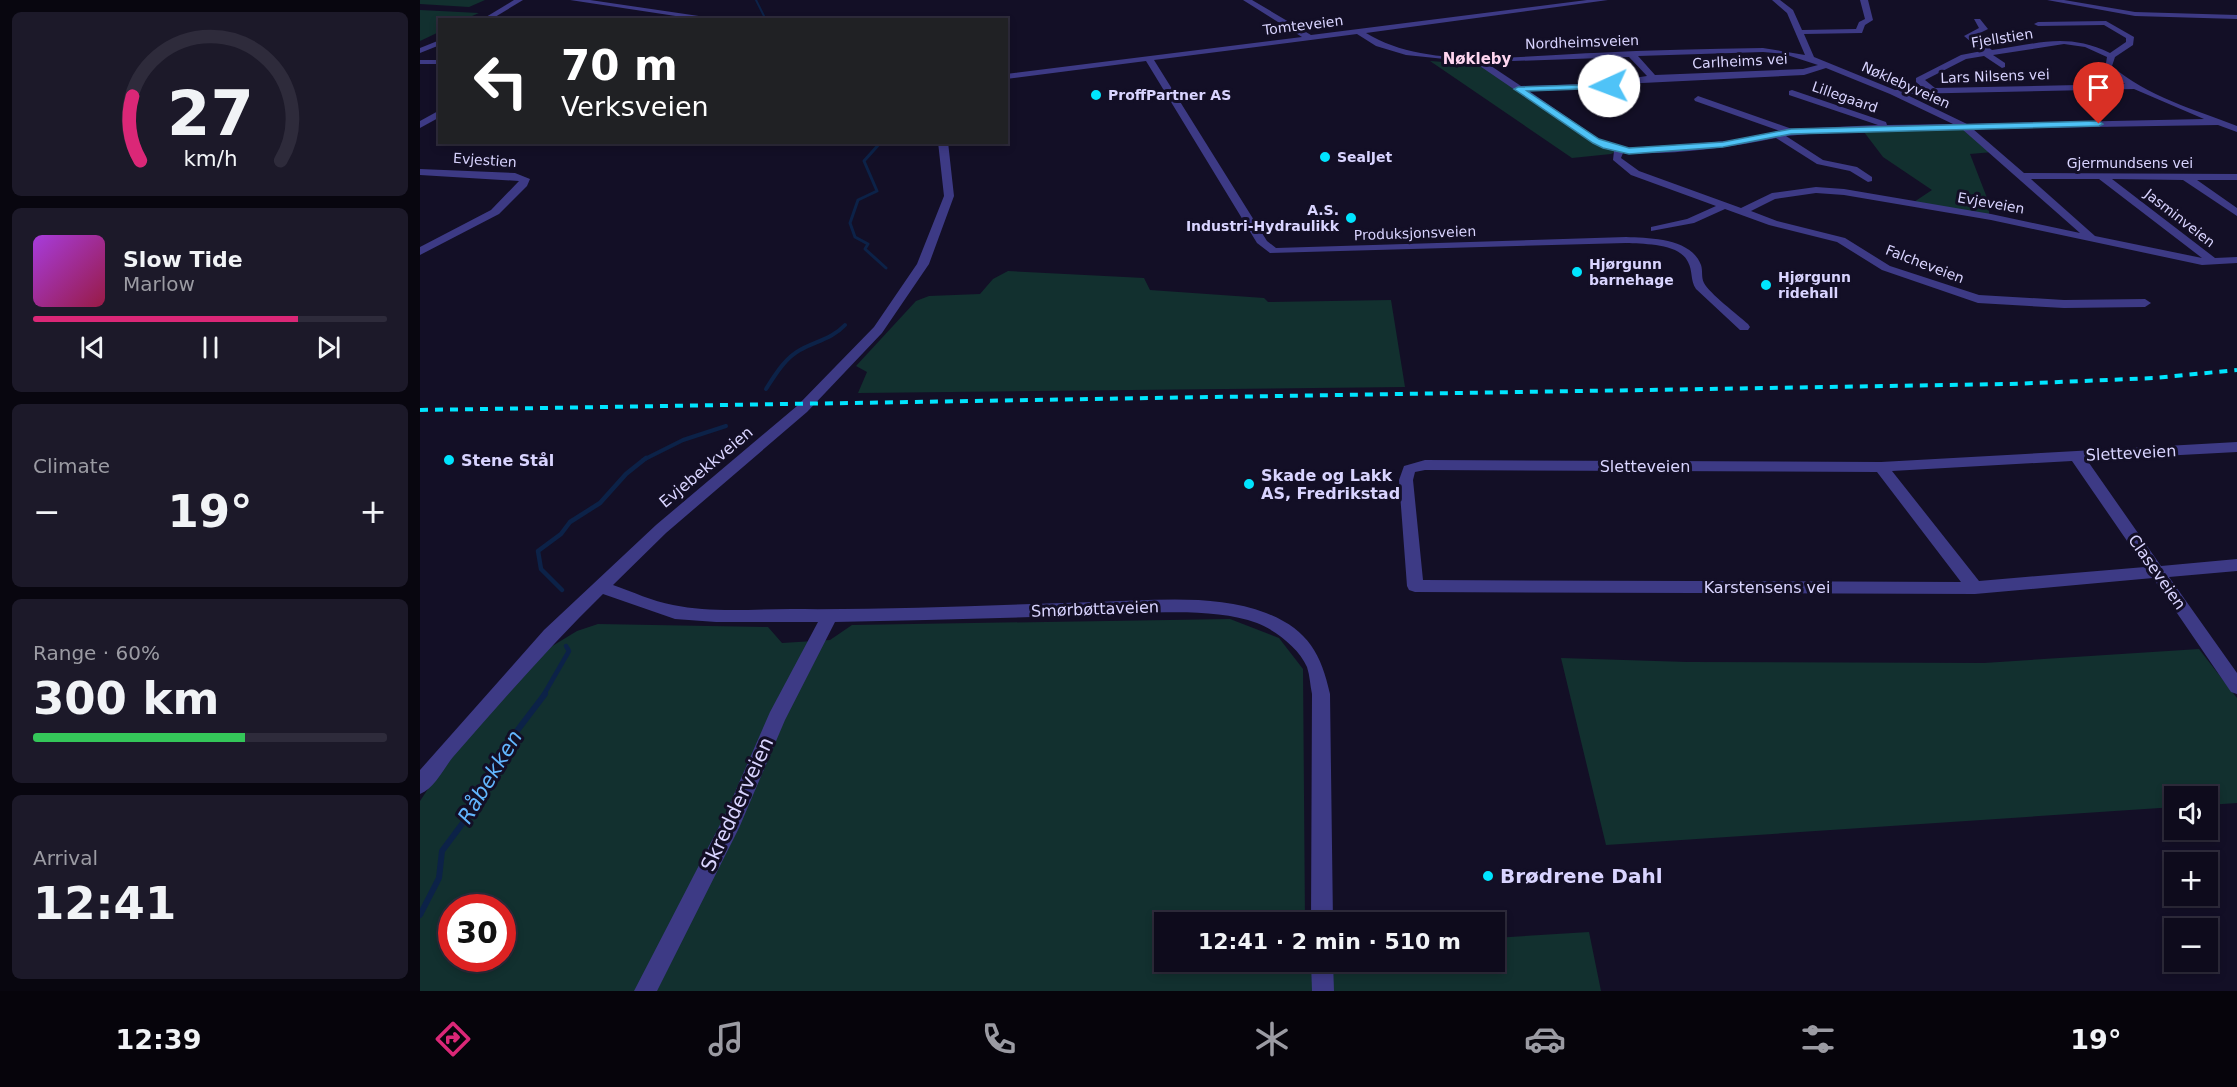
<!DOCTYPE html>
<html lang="en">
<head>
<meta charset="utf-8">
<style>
	:root { --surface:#0e0b1c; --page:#1c1929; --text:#f1f3f6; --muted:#9b9ba3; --line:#2e2b3b; --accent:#db2777 }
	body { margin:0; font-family:"DejaVu Sans",sans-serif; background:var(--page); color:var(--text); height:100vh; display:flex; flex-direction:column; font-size:22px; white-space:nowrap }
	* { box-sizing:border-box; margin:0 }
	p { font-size:20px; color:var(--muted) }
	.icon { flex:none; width:33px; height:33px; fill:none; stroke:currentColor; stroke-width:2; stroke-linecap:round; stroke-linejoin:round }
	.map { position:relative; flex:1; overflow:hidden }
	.side { display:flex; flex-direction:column; gap:12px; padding:12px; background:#08060f; width:420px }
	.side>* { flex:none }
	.hud { position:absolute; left:18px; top:18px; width:570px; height:126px; border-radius:0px; box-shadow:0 3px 9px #0003,0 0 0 2px var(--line); background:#202124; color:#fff; overflow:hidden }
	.tools { position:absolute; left:1744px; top:786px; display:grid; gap:12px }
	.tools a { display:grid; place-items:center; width:54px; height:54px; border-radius:0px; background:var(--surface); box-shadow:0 3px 9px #0003,0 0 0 2px var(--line); font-size:30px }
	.speed { position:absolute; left:18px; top:894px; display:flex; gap:12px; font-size:30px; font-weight:700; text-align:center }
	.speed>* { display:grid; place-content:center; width:78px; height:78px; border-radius:50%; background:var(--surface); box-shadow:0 3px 9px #0003,0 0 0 2px var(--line); line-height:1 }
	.speed .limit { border:9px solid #d22; background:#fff; color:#111 }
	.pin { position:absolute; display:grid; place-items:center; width:51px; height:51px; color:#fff; margin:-62px -26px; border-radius:50% 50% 50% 0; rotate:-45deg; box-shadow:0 0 6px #0007 }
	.pin .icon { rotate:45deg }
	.me { position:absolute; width:66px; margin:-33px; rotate:268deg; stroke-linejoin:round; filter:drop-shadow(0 0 4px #0008) }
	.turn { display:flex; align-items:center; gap:21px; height:126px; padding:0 24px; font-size:27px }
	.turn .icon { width:78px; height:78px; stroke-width:2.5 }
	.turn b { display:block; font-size:42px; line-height:51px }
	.big { font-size:45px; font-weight:700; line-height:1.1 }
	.side .tile { flex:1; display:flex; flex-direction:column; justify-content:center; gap:9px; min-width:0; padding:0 21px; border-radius:9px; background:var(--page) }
	.side .dial { align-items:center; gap:0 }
	.dial svg { height:156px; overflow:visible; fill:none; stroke:var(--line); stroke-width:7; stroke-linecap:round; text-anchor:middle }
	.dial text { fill:var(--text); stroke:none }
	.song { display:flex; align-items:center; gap:18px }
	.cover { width:72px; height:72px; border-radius:9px; background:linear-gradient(135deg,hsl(280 70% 55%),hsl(340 70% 35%)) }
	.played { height:6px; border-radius:3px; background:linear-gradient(90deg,var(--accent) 75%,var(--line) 75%) }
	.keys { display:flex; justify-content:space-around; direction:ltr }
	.heat { display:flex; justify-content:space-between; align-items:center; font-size:33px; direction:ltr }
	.charge { height:9px; border-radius:4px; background:linear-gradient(90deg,#34c759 60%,var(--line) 0) }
	.trip { position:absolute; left:734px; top:912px; width:351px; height:60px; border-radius:0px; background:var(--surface); box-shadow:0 3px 9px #0003,0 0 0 2px var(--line); font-weight:700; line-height:60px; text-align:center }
	.menu { display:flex; height:96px; justify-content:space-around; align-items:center; background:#06040b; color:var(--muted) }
	.menu .icon { width:42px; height:42px }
	.menu .selected { color:var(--accent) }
	.menu b { font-size:27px; color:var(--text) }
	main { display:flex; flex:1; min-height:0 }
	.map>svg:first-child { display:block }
</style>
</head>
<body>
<main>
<section class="side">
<div class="tile dial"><svg viewBox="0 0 100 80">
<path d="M14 69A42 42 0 1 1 86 69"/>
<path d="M14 69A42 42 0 0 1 10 36" stroke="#db2777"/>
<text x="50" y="56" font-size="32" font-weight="700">27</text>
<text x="50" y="72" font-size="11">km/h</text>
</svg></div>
<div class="tile">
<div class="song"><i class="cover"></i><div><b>Slow Tide</b><p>Marlow</p></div></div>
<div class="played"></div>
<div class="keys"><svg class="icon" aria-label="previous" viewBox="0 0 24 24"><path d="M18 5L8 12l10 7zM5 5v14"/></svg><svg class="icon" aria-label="pause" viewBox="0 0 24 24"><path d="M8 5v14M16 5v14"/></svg><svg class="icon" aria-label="next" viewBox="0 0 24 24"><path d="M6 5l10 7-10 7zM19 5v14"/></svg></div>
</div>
<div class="tile"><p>Climate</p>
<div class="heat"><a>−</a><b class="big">19°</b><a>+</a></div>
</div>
<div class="tile"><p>Range · 60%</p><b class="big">300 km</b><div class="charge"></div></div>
<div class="tile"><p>Arrival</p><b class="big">12:41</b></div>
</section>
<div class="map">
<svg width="1817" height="991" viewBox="0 0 1817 991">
	<rect width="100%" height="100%" fill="#130f26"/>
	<g fill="#12302f" fill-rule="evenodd">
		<path d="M 0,0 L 65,0 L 49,7 L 0,4 Z"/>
		<path d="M 0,10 L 59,13 L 45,19 L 20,20 L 19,32 L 0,41 Z"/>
		<path d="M 1010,61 L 1063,65 L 1176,141 L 1199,150 L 1191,154 L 1152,158 Z"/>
		<path d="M 1544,126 L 1573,152 L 1550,154 L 1569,203 L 1569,215 L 1494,202 L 1512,190 L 1463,157 L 1441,128 Z"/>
		<path d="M 588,271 L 724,278 L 730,290 L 844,298 L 848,302 L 971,300 L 985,387 L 438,393 L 447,372 L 436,366 L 496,301 L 509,296 L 560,294 L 573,279 Z"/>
		<path d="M 810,619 L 859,638 L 883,669 L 885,922 L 744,922 L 744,962 L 1074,962 L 1074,938 L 1169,932 L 1181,991 L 0,991 L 0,801 L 31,754 L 124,651 L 157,631 L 178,624 L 348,627 L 362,643 L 410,640 L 432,625 ZM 32,908 L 82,908 L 82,958 L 32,958 Z"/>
		<path d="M 1779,649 L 1817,698 L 1817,803 L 1788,805 L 1788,796 L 1755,796 L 1755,807 L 1186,845 L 1141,658 L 1267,662 L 1564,663 Z"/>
	</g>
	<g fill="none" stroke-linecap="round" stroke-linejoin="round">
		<path stroke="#0c2248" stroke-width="2" d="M 336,0 L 346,20"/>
		<path stroke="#0c2248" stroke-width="3" d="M 461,142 L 444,161 L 457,191 L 438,200 L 430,223 L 435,237 L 448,244 L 445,249 L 466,268"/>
		<g stroke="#0c2248" stroke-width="4">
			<path d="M 346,389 C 355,375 365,358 380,350 C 396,341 412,339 425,325"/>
			<path d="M 223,460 L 263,440 L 306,426"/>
		</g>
		<g stroke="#0c2248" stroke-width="4.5">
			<path d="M 142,590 L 121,569 L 118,551 L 141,534 L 150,522 L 180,503 L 206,474 L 226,458"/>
			<path d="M 123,696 L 149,651 L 146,646"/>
		</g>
		<path stroke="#0c2248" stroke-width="6" d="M 0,915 L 19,878 L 22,851 L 51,812 L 90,740 L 125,694"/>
		<g fill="#3d3a85" fill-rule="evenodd">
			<path d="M 94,0 L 103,0 L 70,20 L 61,20 Z"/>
			<path d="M 150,0 L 170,0 L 306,20 L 282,20 Z"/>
			<path d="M 823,0 L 832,0 L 891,35 L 1167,0 L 1188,0 L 946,33 C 1007,71 1105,55 1174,53 C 1230,50 1287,49 1343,48 L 1385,55 L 1367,13 L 1352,0 L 1360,0 L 1373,10 L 1382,30 L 1436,29 L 1439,22 L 1445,19 L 1440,0 L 1448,0 L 1453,20 L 1445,25 L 1442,33 L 1384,34 L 1394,57 L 1475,90 L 1504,89 L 1496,82 L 1496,78 L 1541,55 L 1562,51 L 1544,36 L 1559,28 L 1554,19 L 1560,19 L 1568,29 L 1554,36 L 1572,50 C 1618,44 1646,32 1690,53 L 1706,42 L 1706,38 L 1684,25 L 1618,26 L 1614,24 L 1618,22 L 1686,21 L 1714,37 L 1713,45 L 1695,57 L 1692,66 C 1726,96 1776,110 1817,126 L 1817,132 L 1798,125 L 1553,129 L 1604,173 L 1817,174 L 1817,180 L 1777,180 L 1817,208 L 1817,216 L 1763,180 L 1692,179 L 1795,258 L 1817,257 L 1817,263 L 1782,265 L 1571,220 L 1424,195 L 1396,193 L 1355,199 L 1331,211 L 1357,221 L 1425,238 L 1470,266 L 1559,295 L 1644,300 L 1725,299 L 1731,303 L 1725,307 L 1644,308 L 1558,303 L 1462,270 L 1417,242 L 1349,225 L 1305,209 L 1274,223 L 1231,231 L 1231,227 L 1267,219 L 1296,206 L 1211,175 L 1193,160 L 1194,151 L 1173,143 L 1054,62 L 986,55 L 956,46 L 937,34 L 734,60 L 847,241 L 856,248 L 1206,237 C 1230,238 1271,238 1281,265 C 1283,271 1281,277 1284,283 C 1289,293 1318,315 1328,324 L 1330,327 L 1328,330 L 1320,330 L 1276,289 C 1270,280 1273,271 1268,262 C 1259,243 1224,244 1206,243 L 850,253 L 837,243 L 726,61 L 586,79 L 586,74 L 882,37 ZM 1644,44 L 1665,47 L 1687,57 L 1685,69 L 1705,84 L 1515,88 L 1505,80 L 1546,59 L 1564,56 L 1582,68 L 1585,67 L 1585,63 L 1573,55 ZM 1343,52 L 1364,54 L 1398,65 L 1383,69 L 1235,75 L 1218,56 ZM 1209,57 L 1227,76 L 1201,80 L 1200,83 L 1101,86 L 1065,62 ZM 1406,68 L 1470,94 L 1533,124 L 1467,125 L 1466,122 L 1372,90 L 1369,91 L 1369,95 L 1458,125 L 1372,129 L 1278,96 L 1274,99 L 1275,101 L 1360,131 L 1318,140 L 1225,148 L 1200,147 L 1179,139 L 1109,91 L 1198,88 L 1202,84 L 1384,75 ZM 1714,89 L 1784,119 L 1547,124 L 1485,94 ZM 1542,129 L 1660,233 L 1571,214 L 1424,189 L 1396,187 L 1352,193 L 1321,208 L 1219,171 L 1201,158 L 1203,153 C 1254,155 1307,148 1356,138 L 1397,164 L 1430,171 L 1448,182 L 1452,181 L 1452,177 L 1437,167 L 1403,160 L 1366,136 L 1413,132 ZM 1611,179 L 1679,179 L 1782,258 L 1675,236 Z"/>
			<path d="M 1627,0 L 1644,0 L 1715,12 L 1817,15 L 1817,19 L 1715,16 Z"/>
			<path d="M 20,40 L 20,45 L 0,53 L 0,48 Z"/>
			<rect x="0" y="60" width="20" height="4"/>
			<path d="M 20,110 L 20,117 L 0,128 L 0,121 Z"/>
			<path d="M 518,142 L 528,142 L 534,196 L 509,264 L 462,333 L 387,412 L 246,533 L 193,585 C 213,592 232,601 253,605 C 291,613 333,609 371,609 C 472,610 574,605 675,602 C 730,601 794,593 846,613 C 887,629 901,653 910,694 L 913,922 L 891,922 L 892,694 C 890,685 890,676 887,667 C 879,648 855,630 837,623 C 790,606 723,614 674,615 C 588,618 501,620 415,622 L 365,720 L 319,828 L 237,991 L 214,991 L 305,815 L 350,712 L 398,622 L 296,622 L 255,619 L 183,594 C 130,646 82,701 33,757 C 24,768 14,789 0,794 L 0,770 L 124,630 L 236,525 L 377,406 L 454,327 L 497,264 L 524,196 Z"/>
			<path d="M 0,169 L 95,173 L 110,179 L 107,186 L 79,214 L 0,255 L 0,247 L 71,210 L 99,181 L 0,175 Z"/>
			<path d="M 1817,442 L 1817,452 L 1667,460 L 1741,566 L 1817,559 L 1817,571 L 1749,577 L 1817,673 L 1817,694 L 1811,692 L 1733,578 L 1555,594 L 995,592 L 989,590 L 987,586 L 979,480 L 984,466 L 1005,460 L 1461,462 ZM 1652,461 L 1725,567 L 1559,581 L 1472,471 ZM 1005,470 L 1457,472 L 1541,582 L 1003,580 L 993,480 L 995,472 Z"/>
			<path d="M 891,962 L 913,962 L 914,991 L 892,991 Z"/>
		</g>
		<path stroke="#00e5ff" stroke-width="4" stroke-dasharray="8 7" stroke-linecap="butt" d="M 0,410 L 1590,384 L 1734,378 L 1817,370"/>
	</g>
	<path fill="#4fc3f7" stroke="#337fa1" stroke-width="1.5" d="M 1191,84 L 1193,86 L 1189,88 L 1107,91 L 1179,139 L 1209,148 L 1303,142 L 1371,129 L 1679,121 L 1683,124 L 1679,126 L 1371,134 L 1303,147 L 1209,154 L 1183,148 L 1173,143 L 1094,89 L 1098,87 Z"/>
	<g fill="#00e5ff" stroke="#130f26" stroke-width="2">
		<circle cx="676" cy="95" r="6"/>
		<circle cx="905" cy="157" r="6"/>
		<circle cx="931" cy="218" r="6"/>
		<circle cx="1157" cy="272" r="6"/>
		<circle cx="1346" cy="285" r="6"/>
		<circle cx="29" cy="460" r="6"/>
		<circle cx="829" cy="484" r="6"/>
		<circle cx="1068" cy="876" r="6"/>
	</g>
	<g text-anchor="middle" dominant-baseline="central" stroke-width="6" stroke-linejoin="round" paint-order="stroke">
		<g font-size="14" fill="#d9d4ff" stroke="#130f26">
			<text transform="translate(883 25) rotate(-7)">Tomteveien</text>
			<text transform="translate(1582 38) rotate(-9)">Fjellstien</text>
			<text transform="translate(1162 42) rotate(-2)">Nordheimsveien</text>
			<text transform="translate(1320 61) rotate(-3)">Carlheims vei</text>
			<text transform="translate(1575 76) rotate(-2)">Lars Nilsens vei</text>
			<text transform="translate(1486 85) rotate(24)">Nøklebyveien</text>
			<text transform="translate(1425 97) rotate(19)">Lillegaard</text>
			<text transform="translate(65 160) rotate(4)">Evjestien</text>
			<text x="1710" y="163">Gjermundsens vei</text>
			<text transform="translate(1571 203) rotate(10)">Evjeveien</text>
			<text transform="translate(1760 218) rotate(38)">Jasminveien</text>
			<text transform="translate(995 233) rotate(-2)">Produksjonsveien</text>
			<text transform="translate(1505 264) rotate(21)">Falcheveien</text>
		</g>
		<g font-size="14" font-weight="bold" fill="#d9d4ff" stroke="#130f26" text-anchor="start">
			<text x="688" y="95">ProffPartner AS</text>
			<text x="917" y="157">SealJet</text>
			<text x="919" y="210" text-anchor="end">A.S.<tspan x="919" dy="16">Industri-Hydraulikk</tspan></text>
			<text x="1169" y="264">Hjørgunn<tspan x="1169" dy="16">barnehage</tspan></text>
			<text x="1358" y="277">Hjørgunn<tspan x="1358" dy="16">ridehall</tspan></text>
		</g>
		<g font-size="15" font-weight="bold" fill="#ffd6f0" stroke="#130f26">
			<text x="1057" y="59">Nøkleby</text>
		</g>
		<g font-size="16" fill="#d9d4ff" stroke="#130f26">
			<text transform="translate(1711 453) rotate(-3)">Sletteveien</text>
			<text x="1225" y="466">Sletteveien</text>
			<text transform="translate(286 467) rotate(-40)">Evjebekkveien</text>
			<text transform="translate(1737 572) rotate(55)">Claseveien</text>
			<text x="1347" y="587">Karstensens vei</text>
			<text transform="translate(675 609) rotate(-2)">Smørbøttaveien</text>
		</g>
		<g font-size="16" font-weight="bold" fill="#d9d4ff" stroke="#130f26" text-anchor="start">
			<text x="41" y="460">Stene Stål</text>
			<text x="841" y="475">Skade og Lakk<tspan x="841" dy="18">AS, Fredrikstad</tspan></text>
		</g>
		<g font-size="20" fill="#d9d4ff" stroke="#130f26">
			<text transform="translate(317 804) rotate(-65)">Skredderveien</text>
		</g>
		<g font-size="20" font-weight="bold" fill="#d9d4ff" stroke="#130f26" text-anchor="start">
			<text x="1080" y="876">Brødrene Dahl</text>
		</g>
		<g font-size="21" font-style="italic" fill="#62b6ff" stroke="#130f26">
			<text transform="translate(70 777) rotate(-59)">Råbekken</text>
		</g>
	</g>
</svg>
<div class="tools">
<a><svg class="icon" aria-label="sound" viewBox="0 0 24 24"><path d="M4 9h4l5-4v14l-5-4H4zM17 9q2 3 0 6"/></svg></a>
<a>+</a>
<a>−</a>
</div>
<div class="speed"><div class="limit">30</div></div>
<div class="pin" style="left:1679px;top:124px;background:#d93025"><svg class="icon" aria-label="arrive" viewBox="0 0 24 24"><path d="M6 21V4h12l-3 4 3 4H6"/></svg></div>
<svg class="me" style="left:1189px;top:86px" viewBox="-20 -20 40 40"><circle r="19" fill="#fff"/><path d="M0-13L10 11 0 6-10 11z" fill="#4fc3f7"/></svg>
<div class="trip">12:41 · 2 min · 510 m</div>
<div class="hud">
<div class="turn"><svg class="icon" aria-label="left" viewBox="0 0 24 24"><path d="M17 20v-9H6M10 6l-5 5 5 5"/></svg><div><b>70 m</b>Verksveien</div></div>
</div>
</div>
</main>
<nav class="menu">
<b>12:39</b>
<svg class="icon selected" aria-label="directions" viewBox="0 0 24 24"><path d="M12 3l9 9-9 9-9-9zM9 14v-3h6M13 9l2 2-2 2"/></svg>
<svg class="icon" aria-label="music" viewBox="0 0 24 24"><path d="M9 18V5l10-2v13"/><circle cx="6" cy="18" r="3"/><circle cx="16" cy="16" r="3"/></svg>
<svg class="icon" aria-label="phone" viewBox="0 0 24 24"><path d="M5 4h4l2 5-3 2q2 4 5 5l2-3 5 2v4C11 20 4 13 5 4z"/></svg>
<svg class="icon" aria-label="climate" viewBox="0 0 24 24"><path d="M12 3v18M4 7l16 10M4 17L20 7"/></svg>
<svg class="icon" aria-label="car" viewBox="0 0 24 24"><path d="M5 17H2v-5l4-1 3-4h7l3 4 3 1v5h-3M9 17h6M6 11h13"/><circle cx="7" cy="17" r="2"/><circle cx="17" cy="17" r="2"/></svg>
<svg class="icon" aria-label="filters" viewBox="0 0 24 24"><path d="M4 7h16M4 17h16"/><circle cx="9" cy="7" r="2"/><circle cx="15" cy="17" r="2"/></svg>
<b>19°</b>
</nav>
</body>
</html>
